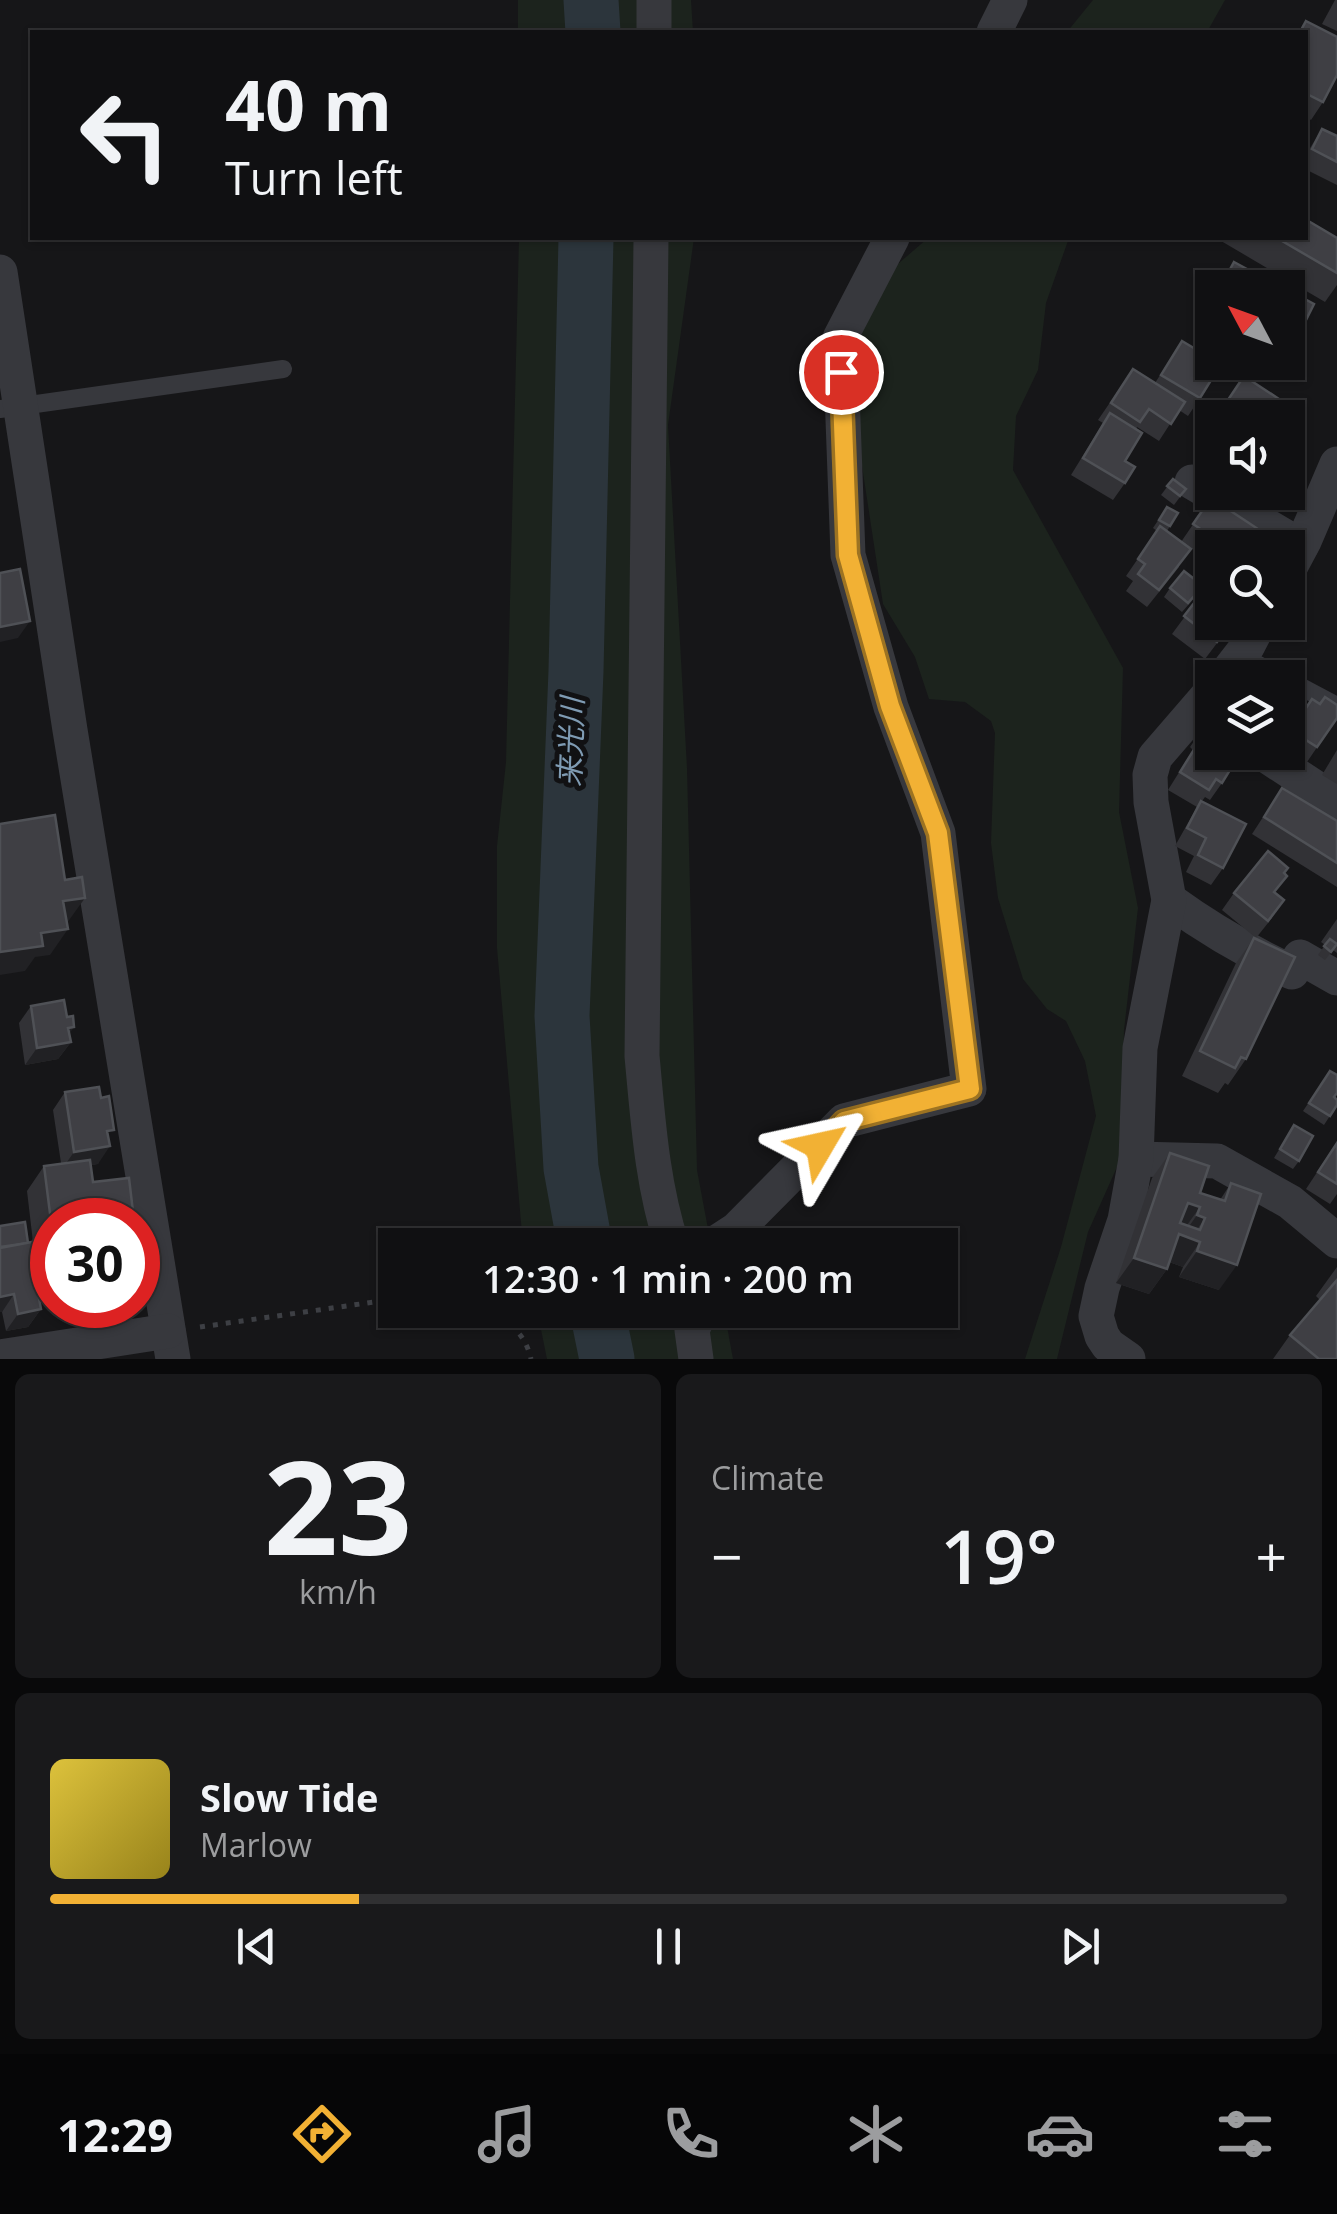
<!DOCTYPE html>
<html lang="en">
<head>
<meta charset="utf-8">
<style>
	:root { --surface:#101012; --page:#19191b; --text:#f1f3f6; --muted:#9c9d9f; --line:#303032; --accent:#f2b134 }
	body { margin:0; font-family:"Open Sans","Noto Sans JP",sans-serif; background:var(--page); color:var(--text); height:100vh; display:flex; flex-direction:column; font-size:38px; white-space:nowrap }
	* { box-sizing:border-box; margin:0 }
	p { font-size:32px; color:var(--muted) }
	.icon { flex:none; width:55px; height:55px; fill:none; stroke:currentColor; stroke-width:2; stroke-linecap:round; stroke-linejoin:round }
	.map { position:relative; height:1359px; overflow:hidden }
	.drawer { display:flex; flex-direction:column; gap:15px; padding:15px; background:#09090a; flex:1 }
	.drawer>* { flex:none }
	.banner { position:absolute; left:30px; top:30px; width:1278px; height:210px; border-radius:0px; box-shadow:0 2px 8px #0004,0 0 0 2px var(--line); background:#101012; color:var(--text); overflow:hidden }
	.needle { width:65px; rotate:311deg }
	.tools { position:absolute; left:1195px; top:270px; display:grid; gap:20px }
	.tools a { display:grid; place-items:center; width:110px; height:110px; border-radius:0px; background:var(--surface); box-shadow:0 2px 8px #0004,0 0 0 2px var(--line); font-size:50px }
	.speed { position:absolute; left:30px; top:1198px; display:flex; gap:20px; font-size:50px; font-weight:700; text-align:center }
	.speed>* { display:grid; place-content:center; width:130px; height:130px; border-radius:50%; background:var(--surface); box-shadow:0 2px 8px #0004,0 0 0 2px var(--line); line-height:1 }
	.speed .limit { border:15px solid #d22; background:#fff; color:#111 }
	.pin { position:absolute; display:grid; place-items:center; width:85px; height:85px; color:#fff; margin:-42px; border:5px solid #fff; border-radius:50%; box-shadow:0 2px 10px #0007 }
	.me { position:absolute; width:110px; margin:-55px; rotate:54deg; stroke-linejoin:round; filter:drop-shadow(0 0 8px #0008) }
	.turn { display:flex; align-items:center; gap:35px; height:210px; padding:0 30px; font-size:45px }
	.turn .icon { width:130px; height:130px; stroke-width:2.5 }
	.turn b { display:block; font-size:70px; line-height:85px }
	.big { font-size:75px; font-weight:600; line-height:1.1 }
	.drawer .card { flex:1; display:flex; flex-direction:column; justify-content:center; gap:15px; min-width:0; padding:0 35px; border-radius:15px; background:var(--page) }
	.drawer .dial { align-items:center; gap:0 }
	.dial b { font-size:130px; line-height:1 }
	.song { display:flex; align-items:center; gap:30px }
	.cover { width:120px; height:120px; border-radius:15px; background:linear-gradient(135deg,hsl(50 70% 55%),hsl(50 70% 35%)) }
	.played { height:10px; border-radius:5px; background:linear-gradient(90deg,var(--accent) 25%,var(--line) 25%) }
	.keys { display:flex; justify-content:space-around; direction:ltr }
	.heat { display:flex; justify-content:space-between; align-items:center; font-size:55px; direction:ltr }
	.drawer .tiles { flex:1; display:grid; gap:15px; grid-template-columns:1fr 1fr }
	.card:last-child { grid-column:span 2 }
	.trip { position:absolute; left:378px; top:1228px; width:580px; height:100px; border-radius:0px; background:var(--surface); box-shadow:0 2px 8px #0004,0 0 0 2px var(--line); font-weight:600; line-height:100px; text-align:center }
	.tab-bar { display:flex; height:160px; justify-content:space-around; align-items:center; background:#060607; color:var(--muted) }
	.tab-bar .icon { width:70px; height:70px }
	.tab-bar .active { color:var(--accent) }
	.tab-bar b { font-size:45px; color:var(--text) }
	.map>svg:first-child { display:block }
</style>
</head>
<body>
<div class="map">
<svg width="1337" height="1359" viewBox="0 0 1337 1359">
	<rect width="100%" height="100%" fill="#161618"/>
	<g fill="#1c231d">
		<path d="M 518,0 L 691,0 L 693,32 L 518,32 Z"/>
		<path d="M 1093,0 L 1225,0 L 1207,32 L 1067,32 Z"/>
		<path d="M 519,238 L 694,238 L 668,425 L 687,768 L 697,1170 L 711,1245 L 523,1245 L 497,948 L 497,846 L 506,762 Z"/>
		<path d="M 928,238 L 1069,238 L 1046,303 L 1038,370 L 1016,416 L 1013,470 L 1123,668 L 1119,812 L 1138,908 L 1124,1030 L 1121,1158 L 1088,1232 L 1057,1359 L 1025,1359 L 1061,1247 L 1096,1116 L 1085,1061 L 1066,1021 L 1047,1009 L 1023,979 L 998,898 L 991,843 L 995,733 L 991,721 L 965,702 L 929,699 L 915,657 L 883,604 L 857,433 L 862,320 L 884,276 Z"/>
		<path d="M 537,1310 L 724,1310 L 733,1359 L 547,1359 Z"/>
	</g>
	<g fill="none" stroke-linecap="round" stroke-linejoin="round">
		<g stroke="#2c353c" stroke-width="55">
			<path d="M 591,0 L 593,32"/>
			<path d="M 585,1245 L 571,1168 L 562,1016 L 576,671 L 586,238"/>
			<path d="M 597,1310 L 607,1359"/>
		</g>
		<g stroke="#3d3f44" stroke-width="5" stroke-dasharray="5 8" stroke-linecap="butt">
			<path d="M 489,1310 C 510,1323 525,1333 531,1359"/>
			<path d="M 200,1327 L 395,1299"/>
		</g>
		<g stroke="#37383d" stroke-width="18">
			<path d="M 0,409 L 283,369"/>
			<path d="M 1240,655 L 1283,678"/>
			<path d="M 1288,680 L 1337,706"/>
		</g>
		<g stroke="#37383d" stroke-width="35">
			<path d="M 654,32 L 654,0"/>
			<path d="M 994,32 L 1010,0"/>
			<path d="M 651,238 L 642,1056 C 648,1120 652,1184 672,1245"/>
			<path d="M 0,272 L 70,730 L 173,1359"/>
			<path d="M 1192,482 L 1301,546"/>
			<path d="M 1288,571 L 1304,541 L 1337,464"/>
			<path d="M 1223,678 L 1247,647 L 1260,622"/>
			<path d="M 1261,752 L 1337,802"/>
			<path d="M 1169,900 C 1209,929 1248,952 1292,972 L 1300,957 L 1337,978"/>
			<path d="M 1136,1159 L 1217,1161 L 1290,1202 L 1337,1241"/>
			<path d="M 713,1245 L 736,1230 L 844,1121 L 969,1089 L 938,833 L 891,707 L 848,555 L 840,338 L 892,238"/>
			<path d="M 0,1357 L 168,1331"/>
			<path d="M 696,1359 L 692,1330 L 701,1310"/>
			<path d="M 1128,1359 L 1108,1345 L 1102,1336 L 1096,1316 L 1102,1288 L 1125,1220 L 1136,1159 L 1140,1048 L 1169,900 L 1151,802 L 1150,775 L 1155,757 L 1212,691"/>
		</g>
	</g>
	<g fill="#323236">
		<path d="M 1335,0 L 1337,0 L 1337,31 L 1322,24 Z"/>
		<path d="M 1306,21 L 1323,102 L 1311,120 L 1305,116 L 1305,32 L 1298,32 Z"/>
		<path d="M 1322,129 L 1337,136 L 1337,185 L 1305,169 L 1305,156 Z"/>
		<path d="M 1216,238 L 1337,238 L 1337,285 L 1325,302 Z"/>
		<path d="M 1288,290 L 1297,338 L 1288,351 Z"/>
		<path d="M 1212,297 L 1212,317 L 1204,313 Z"/>
		<path d="M 1182,341 L 1200,398 L 1188,416 L 1179,410 L 1159,441 L 1137,427 L 1125,461 L 1125,483 L 1113,500 L 1071,475 L 1103,423 L 1098,420 L 1133,369 L 1155,383 Z"/>
		<path d="M 1244,376 L 1271,418 L 1215,418 Z"/>
		<path d="M 1173,479 L 1186,489 L 1174,505 L 1161,495 Z"/>
		<path d="M 1246,492 L 1288,492 L 1289,494 L 1277,511 Z"/>
		<path d="M 1211,498 L 1246,548 L 1212,548 L 1212,572 L 1202,585 L 1203,586 L 1197,595 L 1182,612 L 1164,597 L 1170,588 L 1192,577 L 1207,558 L 1181,542 Z"/>
		<path d="M 1167,507 L 1178,513 L 1167,531 L 1179,567 L 1147,607 L 1126,591 L 1133,581 L 1126,576 L 1157,531 L 1153,528 Z"/>
		<path d="M 1212,576 L 1212,622 L 1233,622 L 1205,659 L 1172,634 L 1209,584 L 1208,583 Z"/>
		<path d="M 1297,711 L 1302,714 L 1337,718 L 1305,765 L 1287,752 L 1288,725 Z"/>
		<path d="M 1210,718 L 1222,783 L 1210,800 L 1205,797 L 1202,801 L 1223,868 L 1211,885 L 1186,872 L 1194,856 L 1175,846 L 1197,807 L 1168,790 L 1193,750 L 1190,747 Z"/>
		<path d="M 1337,750 L 1337,784 L 1322,775 Z"/>
		<path d="M 1282,788 L 1337,821 L 1337,887 L 1252,834 Z"/>
		<path d="M 1285,873 L 1275,893 L 1272,918 L 1256,938 L 1222,910 L 1234,893 Z"/>
		<path d="M 1337,919 L 1337,953 L 1333,950 L 1325,960 L 1318,955 L 1325,945 L 1321,942 Z"/>
		<path d="M 1254,938 L 1246,1059 L 1228,1085 L 1225,1083 L 1218,1093 L 1182,1076 L 1236,963 Z"/>
		<path d="M 31,1006 L 69,1034 L 71,1042 L 58,1059 L 25,1065 L 19,1023 Z"/>
		<path d="M 1330,1071 L 1334,1097 L 1337,1105 L 1324,1125 L 1303,1111 Z"/>
		<path d="M 65,1092 L 109,1138 L 98,1164 L 91,1165 L 52,1220 L 52,1273 L 49,1254 L 39,1255 L 40,1259 L 33,1269 L 41,1309 L 28,1327 L 6,1331 L 2,1312 L 28,1243 L 33,1242 L 27,1191 L 44,1166 L 61,1163 L 53,1110 Z"/>
		<path d="M 1294,1125 L 1299,1161 L 1293,1169 L 1274,1158 Z"/>
		<path d="M 1337,1142 L 1337,1194 L 1330,1204 L 1306,1189 Z"/>
		<path d="M 1170,1153 L 1200,1193 L 1220,1200 L 1231,1183 L 1219,1290 L 1179,1277 L 1183,1267 L 1169,1262 L 1167,1269 L 1149,1294 L 1116,1283 L 1152,1178 Z"/>
		<path d="M 1337,1267 L 1337,1359 L 1273,1359 L 1290,1335 L 1320,1300 L 1316,1296 Z"/>
	</g>
	<g fill="#212124">
		<path d="M 30,621 L 18,638 L 0,642 L 0,627 Z"/>
		<path d="M 85,898 L 67,923 L 63,901 Z"/>
		<path d="M 68,929 L 50,955 L 35,957 L 25,971 L 0,975 L 0,952 L 41,933 Z"/>
		<path d="M 74,1027 L 63,1043 L 71,1042 L 58,1059 L 25,1065 L 37,1048 L 68,1028 Z"/>
		<path d="M 110,1146 L 98,1164 L 62,1169 L 74,1152 Z"/>
		<path d="M 1188,1203 L 1200,1207 L 1182,1232 L 1170,1228 Z"/>
		<path d="M 1197,1215 L 1205,1218 L 1191,1238 L 1200,1242 L 1183,1267 L 1161,1259 L 1179,1234 L 1183,1235 Z"/>
		<path d="M 52,1231 L 52,1249 L 49,1254 L 35,1256 Z"/>
		<path d="M 1197,1251 L 1237,1265 L 1219,1290 L 1179,1277 Z"/>
		<path d="M 1134,1258 L 1167,1269 L 1149,1294 L 1116,1283 Z"/>
		<path d="M 14,1294 L 2,1312 L 0,1312 L 0,1297 Z"/>
		<path d="M 41,1309 L 28,1327 L 6,1331 L 18,1314 Z"/>
	</g>
	<g fill="#3f3f44" stroke="#4f5156" stroke-width="2.5" fill-rule="evenodd">
		<path d="M 1306,21 L 1337,37 L 1337,75 L 1323,102 L 1305,93 L 1305,32 L 1300,32 Z"/>
		<path d="M 1322,129 L 1337,136 L 1337,162 L 1312,149 Z"/>
		<path d="M 1305,219 L 1337,238 L 1337,273 L 1277,238 L 1305,238 Z"/>
		<path d="M 1234,262 L 1282,288 L 1220,288 Z"/>
		<path d="M 1288,290 L 1314,304 L 1297,338 L 1288,333 Z"/>
		<path d="M 1182,341 L 1212,359 L 1212,362 L 1221,364 L 1200,398 L 1161,375 Z"/>
		<path d="M 1133,369 L 1185,402 L 1171,424 L 1149,409 L 1140,422 L 1111,403 Z"/>
		<path d="M 1244,376 L 1282,401 L 1271,418 L 1236,418 L 1222,409 Z"/>
		<path d="M 1110,413 L 1142,433 L 1125,461 L 1135,467 L 1125,483 L 1083,458 Z"/>
		<path d="M 1288,464 L 1302,473 L 1289,494 L 1287,492 Z"/>
		<path d="M 1173,479 L 1186,489 L 1180,496 L 1167,486 Z"/>
		<path d="M 1211,498 L 1258,529 L 1246,548 L 1229,548 L 1193,524 Z"/>
		<path d="M 1167,507 L 1178,513 L 1170,526 L 1159,520 Z"/>
		<path d="M 1160,526 L 1191,549 L 1159,590 L 1138,574 L 1145,564 L 1138,559 Z"/>
		<path d="M 1269,530 L 1288,542 L 1285,548 L 1258,548 Z"/>
		<path d="M 1207,558 L 1212,563 L 1212,571 L 1206,578 L 1197,570 Z"/>
		<path d="M 20,569 L 30,621 L 0,627 L 0,573 Z"/>
		<path d="M 1184,571 L 1203,586 L 1188,603 L 1170,588 Z"/>
		<path d="M 1212,580 L 1212,622 L 1232,622 L 1217,642 L 1184,616 Z"/>
		<path d="M 1271,664 L 1287,675 L 1286,678 L 1248,678 L 1254,668 L 1264,675 Z"/>
		<path d="M 1325,697 L 1337,705 L 1337,718 L 1317,747 L 1295,733 L 1298,727 L 1290,722 L 1297,711 L 1302,714 L 1312,699 L 1320,704 Z"/>
		<path d="M 1210,718 L 1212,719 L 1212,752 L 1241,752 L 1222,783 L 1216,779 L 1209,790 L 1180,772 L 1205,732 L 1202,730 Z"/>
		<path d="M 1282,788 L 1337,821 L 1337,863 L 1264,817 Z"/>
		<path d="M 1201,801 L 1246,824 L 1223,868 L 1198,855 L 1206,838 L 1187,828 Z"/>
		<path d="M 55,815 L 65,880 L 82,877 L 85,898 L 63,901 L 68,929 L 41,933 L 43,946 L 0,952 L 0,824 Z"/>
		<path d="M 1268,851 L 1288,868 L 1284,873 L 1287,876 L 1274,892 L 1284,900 L 1268,921 L 1234,893 Z"/>
		<path d="M 1254,938 L 1295,957 L 1246,1059 L 1241,1057 L 1235,1068 L 1200,1051 Z"/>
		<path d="M 1330,939 L 1337,944 L 1331,952 L 1324,946 Z"/>
		<path d="M 64,1000 L 67,1017 L 73,1016 L 74,1027 L 68,1028 L 71,1042 L 37,1048 L 31,1006 Z"/>
		<path d="M 1330,1071 L 1337,1075 L 1337,1093 L 1334,1097 L 1337,1100 L 1337,1105 L 1330,1116 L 1309,1103 Z"/>
		<path d="M 99,1087 L 101,1098 L 109,1096 L 114,1130 L 107,1131 L 110,1146 L 74,1152 L 65,1092 Z"/>
		<path d="M 1294,1125 L 1313,1136 L 1299,1161 L 1280,1149 Z"/>
		<path d="M 1337,1143 L 1337,1184 L 1318,1172 Z"/>
		<path d="M 1170,1153 L 1209,1166 L 1200,1193 L 1225,1201 L 1231,1183 L 1261,1194 L 1237,1265 L 1197,1251 L 1200,1242 L 1179,1234 L 1167,1269 L 1134,1258 ZM 1188,1203 L 1200,1207 L 1197,1215 L 1205,1218 L 1200,1230 L 1180,1223 Z"/>
		<path d="M 90,1160 L 93,1182 L 129,1178 L 134,1220 L 52,1220 L 52,1229 L 44,1166 Z"/>
		<path d="M 25,1222 L 28,1243 L 0,1247 L 0,1226 Z"/>
		<path d="M 37,1241 L 40,1259 L 32,1261 L 41,1309 L 18,1314 L 14,1294 L 0,1297 L 0,1248 Z"/>
		<path d="M 1337,1280 L 1337,1359 L 1319,1359 L 1290,1335 Z"/>
	</g>
	<g fill="none" stroke-linecap="round" stroke-linejoin="round">
		<g stroke="#9d7322" stroke-width="25">
			<path id="route" d="M 820,1146 L 844,1121 L 970,1089 L 938,833 L 890,706 L 848,555 L 841,372"/>
		</g>
		<use href="#route" stroke="#f2b134" stroke-width="18"/>
	</g>
	<g text-anchor="middle" dominant-baseline="central" stroke-width="10" stroke-linejoin="round" paint-order="stroke">
		<g font-size="30" font-style="italic" fill="#7f9bb3" stroke="#111113">
			<text transform="translate(570 742) rotate(-88)">来光川</text>
		</g>
	</g>
</svg>
<div class="tools">
<a><svg class="needle" viewBox="-14 -14 28 28"><path d="M0-13l5 13h-10z" fill="#e53935"/><path d="M0 13l5-13h-10z" fill="#9c9d9f"/></svg></a>
<a><svg class="icon" aria-label="sound" viewBox="0 0 24 24"><path d="M4 9h4l5-4v14l-5-4H4zM17 9q2 3 0 6"/></svg></a>
<a><svg class="icon" aria-label="search" viewBox="0 0 24 24"><circle cx="10" cy="10" r="6"/><path d="M15 15l6 6"/></svg></a>
<a><svg class="icon" aria-label="layers" viewBox="0 0 24 24"><path d="M12 4l9 5-9 5-9-5zM3 14l9 5 9-5"/></svg></a>
</div>
<div class="speed"><div class="limit">30</div></div>
<div class="pin" style="left:841px;top:372px;background:#d93025"><svg class="icon" aria-label="arrive" viewBox="0 0 24 24"><path d="M6 21V4h12l-3 4 3 4H6"/></svg></div>
<svg class="me" style="left:820px;top:1146px" viewBox="-20 -20 40 40"><path d="M0-17L14 15 0 8-14 15z" fill="#f2b134" stroke="#fff" stroke-width="4"/></svg>
<div class="trip">12:30 · 1 min · 200 m</div>
<div class="banner">
<div class="turn"><svg class="icon" aria-label="left" viewBox="0 0 24 24"><path d="M17 20v-9H6M10 6l-5 5 5 5"/></svg><div><b>40 m</b>Turn left</div></div>
</div>
</div>
<section class="drawer">
<div class="tiles">
<div class="card dial"><b>23</b><p>km/h</p></div>
<div class="card"><p>Climate</p>
<div class="heat"><a>−</a><b class="big">19°</b><a>+</a></div>
</div>
<div class="card">
<div class="song"><i class="cover"></i><div><b>Slow Tide</b><p>Marlow</p></div></div>
<div class="played"></div>
<div class="keys"><svg class="icon" aria-label="previous" viewBox="0 0 24 24"><path d="M18 5L8 12l10 7zM5 5v14"/></svg><svg class="icon" aria-label="pause" viewBox="0 0 24 24"><path d="M8 5v14M16 5v14"/></svg><svg class="icon" aria-label="next" viewBox="0 0 24 24"><path d="M6 5l10 7-10 7zM19 5v14"/></svg></div>
</div>
</div>
</section>
<nav class="tab-bar">
<b>12:29</b>
<svg class="icon active" aria-label="directions" viewBox="0 0 24 24"><path d="M12 3l9 9-9 9-9-9zM9 14v-3h6M13 9l2 2-2 2"/></svg>
<svg class="icon" aria-label="music" viewBox="0 0 24 24"><path d="M9 18V5l10-2v13"/><circle cx="6" cy="18" r="3"/><circle cx="16" cy="16" r="3"/></svg>
<svg class="icon" aria-label="phone" viewBox="0 0 24 24"><path d="M5 4h4l2 5-3 2q2 4 5 5l2-3 5 2v4C11 20 4 13 5 4z"/></svg>
<svg class="icon" aria-label="climate" viewBox="0 0 24 24"><path d="M12 3v18M4 7l16 10M4 17L20 7"/></svg>
<svg class="icon" aria-label="car" viewBox="0 0 24 24"><path d="M5 17H2v-5l4-1 3-4h7l3 4 3 1v5h-3M9 17h6M6 11h13"/><circle cx="7" cy="17" r="2"/><circle cx="17" cy="17" r="2"/></svg>
<svg class="icon" aria-label="filters" viewBox="0 0 24 24"><path d="M4 7h16M4 17h16"/><circle cx="9" cy="7" r="2"/><circle cx="15" cy="17" r="2"/></svg>
</nav>
</body>
</html>
